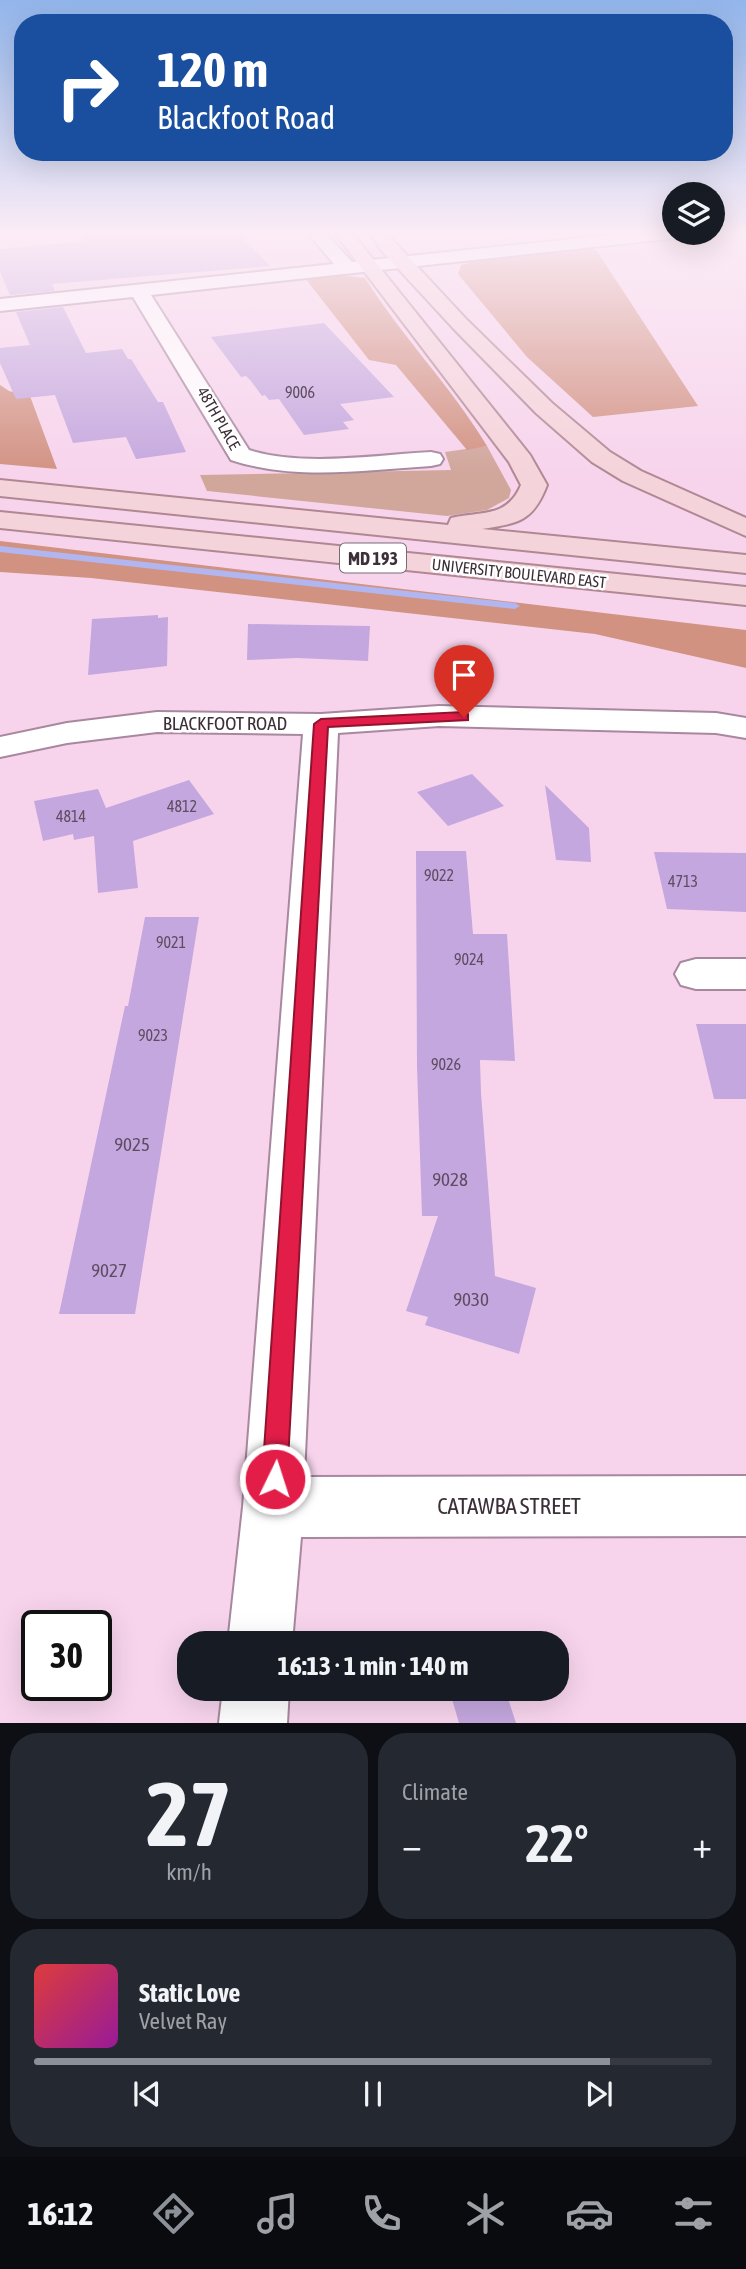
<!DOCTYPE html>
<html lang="en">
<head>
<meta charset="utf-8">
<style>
	:root { --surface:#171b24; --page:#242831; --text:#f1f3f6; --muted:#9ea1a6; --line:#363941; --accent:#8c9099 }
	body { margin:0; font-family:"Asap Condensed",sans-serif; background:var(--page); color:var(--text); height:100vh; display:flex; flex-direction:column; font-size:26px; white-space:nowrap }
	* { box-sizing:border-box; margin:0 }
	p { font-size:23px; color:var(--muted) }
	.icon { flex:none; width:38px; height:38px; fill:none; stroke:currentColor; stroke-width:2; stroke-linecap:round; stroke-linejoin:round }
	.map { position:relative; height:1723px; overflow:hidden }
	.side { display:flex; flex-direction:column; gap:10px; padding:10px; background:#0d0f14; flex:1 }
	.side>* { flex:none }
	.guide { position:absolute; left:14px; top:14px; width:719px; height:147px; border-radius:28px; box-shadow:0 7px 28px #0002; background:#1a4fa0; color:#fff; overflow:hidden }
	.fabs { position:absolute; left:662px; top:182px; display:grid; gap:14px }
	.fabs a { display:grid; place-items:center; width:63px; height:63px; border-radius:50%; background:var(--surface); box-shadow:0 7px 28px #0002; font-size:35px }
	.speed { position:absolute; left:21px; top:1610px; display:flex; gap:14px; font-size:35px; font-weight:700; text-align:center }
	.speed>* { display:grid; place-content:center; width:91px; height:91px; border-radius:50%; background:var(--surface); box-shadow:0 7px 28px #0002; line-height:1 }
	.speed .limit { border:4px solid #111; border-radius:10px; background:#fff; color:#111 }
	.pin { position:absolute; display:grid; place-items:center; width:60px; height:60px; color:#fff; margin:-72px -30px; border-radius:50% 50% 50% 0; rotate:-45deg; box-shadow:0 0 7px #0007 }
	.pin .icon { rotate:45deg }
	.me { position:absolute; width:77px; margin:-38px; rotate:4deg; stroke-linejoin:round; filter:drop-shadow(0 0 5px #0008) }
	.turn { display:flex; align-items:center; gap:24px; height:147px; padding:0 28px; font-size:32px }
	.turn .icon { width:91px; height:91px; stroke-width:2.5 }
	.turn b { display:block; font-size:49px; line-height:60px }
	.big { font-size:52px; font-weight:700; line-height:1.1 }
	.side .card { flex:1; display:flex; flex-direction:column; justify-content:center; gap:10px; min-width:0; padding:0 24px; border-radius:28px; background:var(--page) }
	.side .dial { align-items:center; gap:0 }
	.dial b { font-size:91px; line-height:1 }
	.song { display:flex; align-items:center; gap:21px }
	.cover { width:84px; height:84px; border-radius:10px; background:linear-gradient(135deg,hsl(0 70% 55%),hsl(300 70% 35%)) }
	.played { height:7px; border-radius:4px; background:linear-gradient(90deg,var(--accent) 85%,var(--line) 85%) }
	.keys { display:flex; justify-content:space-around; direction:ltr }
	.heat { display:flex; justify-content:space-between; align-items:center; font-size:38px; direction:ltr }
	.side .tiles { flex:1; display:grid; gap:10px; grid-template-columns:1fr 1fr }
	.card:last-child { grid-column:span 2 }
	.trip { position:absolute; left:177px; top:1631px; width:392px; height:70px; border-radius:28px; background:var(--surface); box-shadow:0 7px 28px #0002; font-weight:700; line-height:70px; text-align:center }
	.dock { display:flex; height:112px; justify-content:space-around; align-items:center; background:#090b0e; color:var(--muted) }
	.dock .icon { width:49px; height:49px }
	.dock .on { color:var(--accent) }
	.dock b { font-size:32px; color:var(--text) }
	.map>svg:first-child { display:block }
</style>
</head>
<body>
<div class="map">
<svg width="746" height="1723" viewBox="0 0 746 1723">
	<rect width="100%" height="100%" fill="#f7d4ec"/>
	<path fill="#d1a69b" d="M 487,446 L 511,490 L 509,498 L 487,510 L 447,516 L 207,491 L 200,475 L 451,470 L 445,452 Z"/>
	<g fill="#d29282">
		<path d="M 590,247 L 597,251 L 698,406 L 593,417 L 527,357 L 458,274 L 461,265 L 481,259 Z"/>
		<path d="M 331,274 L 365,278 C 402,337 451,386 487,446 L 467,450 L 396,365 L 369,360 L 305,278 Z"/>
		<path d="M 0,385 L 9,391 L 30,396 L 57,469 L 0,464 Z"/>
		<path d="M 0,541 L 746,630 L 746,668 L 595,634 L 91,578 L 0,572 Z"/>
	</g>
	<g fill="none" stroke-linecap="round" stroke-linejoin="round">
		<path fill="#b1b6f0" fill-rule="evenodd" d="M 0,546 L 515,603 L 520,606 L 515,609 L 0,552 Z"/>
	</g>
	<g fill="#c4a7de">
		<path d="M 84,233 L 238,233 L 270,266 L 52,284 L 55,291 L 10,295 L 0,272 L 0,249 L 86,241 Z"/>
		<path d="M 63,307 L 86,353 L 122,349 L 128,359 L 131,359 L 158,402 L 163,402 L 186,452 L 136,459 L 126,437 L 73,443 L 55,395 L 16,399 L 0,363 L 0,348 L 30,345 L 16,312 Z"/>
		<path d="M 324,323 L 394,397 L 340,404 L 354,420 L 343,422 L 349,429 L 304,435 L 279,399 L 269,400 L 265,395 L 262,396 L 251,381 L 246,376 L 241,377 L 211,337 Z"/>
		<path d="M 158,615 L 158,618 L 168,617 L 167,666 L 88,675 L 92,619 Z"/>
		<path d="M 248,624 L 370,626 L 368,661 L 297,658 L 247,660 Z"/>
		<path d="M 472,774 L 504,806 L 448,826 L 417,792 Z"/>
		<path d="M 189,780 L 214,814 L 133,841 L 138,888 L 98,893 L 94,836 L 74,840 L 73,834 L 43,841 L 34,801 L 98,789 L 106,808 Z"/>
		<path d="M 545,785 L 589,828 L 591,862 L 556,860 Z"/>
		<path d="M 416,851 L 466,851 L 473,934 L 507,934 L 515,1061 L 480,1060 L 481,1093 L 495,1276 L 536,1288 L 519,1354 L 425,1325 L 428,1317 L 406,1311 L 438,1216 L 422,1216 L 417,1067 Z"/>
		<path d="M 654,852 L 746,853 L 746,912 L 667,909 Z"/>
		<path d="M 145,917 L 199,917 L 135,1314 L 59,1314 L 125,1006 L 128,1006 Z"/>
		<path d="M 696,1024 L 746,1024 L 746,1099 L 714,1099 Z"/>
		<path d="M 449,1689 L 505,1689 L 516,1723 L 459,1723 Z"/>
	</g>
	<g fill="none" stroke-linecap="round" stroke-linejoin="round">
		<g stroke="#a7889e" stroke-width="4">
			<g id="street">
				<path d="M 308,233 L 325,233 L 352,262 L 631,233 L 685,233 L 676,238 L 151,295 L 249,450 C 303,467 375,455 431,452 L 440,454 L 443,459 L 440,464 L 431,466 C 365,470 295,481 231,460 L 133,297 L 0,311 L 0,299 L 334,264 Z"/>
				<path d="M 439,706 L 716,713 L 746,718 L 746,738 L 716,733 L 439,726 L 338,733 L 304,1477 L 746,1476 L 746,1536 L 301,1537 L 292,1643 L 228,1643 L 243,1507 L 303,734 L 157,732 L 67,743 L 0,757 L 0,737 L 67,723 L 157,712 L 321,714 Z"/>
				<path d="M 696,959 L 746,959 L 746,989 L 696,989 L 681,985 L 675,974 L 681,963 Z"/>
				<path d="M 223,1689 L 289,1689 L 287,1723 L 219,1723 Z"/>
			</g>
		</g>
		<g stroke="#b08792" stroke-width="4">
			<g id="primary">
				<path d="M 335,233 L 352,233 L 530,455 L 547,485 C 533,522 518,523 482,529 L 746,555 L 746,573 L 0,496 L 0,480 L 448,525 L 451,518 C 482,511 507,518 521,485 L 509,462 Z"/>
				<path d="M 370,233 L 386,233 L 467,320 L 552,403 L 610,452 L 641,471 L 746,518 L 746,536 L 623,481 L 592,462 L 536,413 L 453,328 L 381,250 Z"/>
				<path d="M 0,512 L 746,587 L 746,605 L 0,528 Z"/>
			</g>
		</g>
		<use href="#street" fill="#fff" fill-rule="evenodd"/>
		<use href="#primary" fill="#f5d3da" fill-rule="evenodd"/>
	</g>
	<linearGradient id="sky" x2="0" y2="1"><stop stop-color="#92b5eb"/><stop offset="0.49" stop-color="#fbecf6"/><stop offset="1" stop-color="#fbecf6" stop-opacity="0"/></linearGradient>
	<rect width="746" height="474" fill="url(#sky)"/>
	<path fill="#e11d48" stroke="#92132f" stroke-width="2" d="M 464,712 L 468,714 L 468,720 L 328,727 L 287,1479 L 283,1488 L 275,1492 L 266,1488 L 262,1479 L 314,724 L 321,719 Z"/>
	<g text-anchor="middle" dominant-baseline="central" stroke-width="5" stroke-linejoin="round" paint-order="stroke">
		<g font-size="16" fill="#5e4d62">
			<text x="300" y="392">9006</text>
			<text x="182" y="806">4812</text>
			<text x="71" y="816">4814</text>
			<text x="439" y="875">9022</text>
			<text x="683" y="881">4713</text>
			<text x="171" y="942">9021</text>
			<text x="469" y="959">9024</text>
			<text x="153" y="1035">9023</text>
			<text x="446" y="1064">9026</text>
		</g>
		<g font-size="16" fill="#3c2f38" stroke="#fff">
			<text transform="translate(219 418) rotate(60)">48TH PLACE</text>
			<text transform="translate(519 573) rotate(6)">UNIVERSITY BOULEVARD EAST</text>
		</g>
		<rect fill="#fff" stroke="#766d74" stroke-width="2" x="340" y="543.5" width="66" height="29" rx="5"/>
		<g font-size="18" font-weight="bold" fill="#3c2f38">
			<text x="373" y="558">MD 193</text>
		</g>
		<g font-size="19" fill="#3c2f38" stroke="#fff">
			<text x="225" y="723">BLACKFOOT ROAD</text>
		</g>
		<g font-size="19" fill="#5e4d62">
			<text x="132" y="1144">9025</text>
			<text x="450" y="1179">9028</text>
			<text x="109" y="1270">9027</text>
			<text x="471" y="1299">9030</text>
		</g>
		<g font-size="23" fill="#3c2f38" stroke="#fff">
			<text x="509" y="1506">CATAWBA STREET</text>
		</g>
	</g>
</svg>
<div class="fabs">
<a><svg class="icon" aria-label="layers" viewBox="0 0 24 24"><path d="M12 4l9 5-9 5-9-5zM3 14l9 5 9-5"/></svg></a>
</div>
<div class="speed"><div class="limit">30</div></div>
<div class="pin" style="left:464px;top:717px;background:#d93025"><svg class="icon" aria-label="arrive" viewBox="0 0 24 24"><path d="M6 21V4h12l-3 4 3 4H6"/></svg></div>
<svg class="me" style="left:275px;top:1479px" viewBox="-20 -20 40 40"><circle r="17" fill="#e11d48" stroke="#fff" stroke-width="3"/><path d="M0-11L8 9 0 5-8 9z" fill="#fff"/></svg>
<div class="trip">16:13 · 1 min · 140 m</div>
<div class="guide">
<div class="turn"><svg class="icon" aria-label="right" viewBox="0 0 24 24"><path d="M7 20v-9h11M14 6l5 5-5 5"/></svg><div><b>120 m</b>Blackfoot Road</div></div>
</div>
</div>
<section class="side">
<div class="tiles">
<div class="card dial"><b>27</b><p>km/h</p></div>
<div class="card"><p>Climate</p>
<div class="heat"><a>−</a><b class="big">22°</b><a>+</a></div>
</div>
<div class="card">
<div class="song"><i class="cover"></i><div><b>Static Love</b><p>Velvet Ray</p></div></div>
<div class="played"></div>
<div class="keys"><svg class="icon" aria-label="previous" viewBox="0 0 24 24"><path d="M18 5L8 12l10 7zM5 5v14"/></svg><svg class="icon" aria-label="pause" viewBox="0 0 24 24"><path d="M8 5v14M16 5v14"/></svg><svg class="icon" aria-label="next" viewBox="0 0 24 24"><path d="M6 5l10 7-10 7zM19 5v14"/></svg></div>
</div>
</div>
</section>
<nav class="dock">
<b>16:12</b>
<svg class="icon on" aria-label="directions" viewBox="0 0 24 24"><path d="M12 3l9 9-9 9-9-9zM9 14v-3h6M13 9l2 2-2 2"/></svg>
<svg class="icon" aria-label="music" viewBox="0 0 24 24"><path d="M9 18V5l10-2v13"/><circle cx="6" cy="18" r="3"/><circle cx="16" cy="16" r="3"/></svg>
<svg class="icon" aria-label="phone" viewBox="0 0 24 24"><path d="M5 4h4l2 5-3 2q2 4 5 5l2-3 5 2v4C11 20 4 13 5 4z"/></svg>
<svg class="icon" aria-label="climate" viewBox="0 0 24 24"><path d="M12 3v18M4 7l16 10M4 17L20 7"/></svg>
<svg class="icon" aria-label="car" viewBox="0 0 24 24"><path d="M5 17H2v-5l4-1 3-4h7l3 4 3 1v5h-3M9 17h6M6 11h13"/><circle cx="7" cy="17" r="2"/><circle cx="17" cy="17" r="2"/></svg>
<svg class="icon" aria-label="filters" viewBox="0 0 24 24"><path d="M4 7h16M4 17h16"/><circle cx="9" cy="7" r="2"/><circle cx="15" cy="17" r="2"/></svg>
</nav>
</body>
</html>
